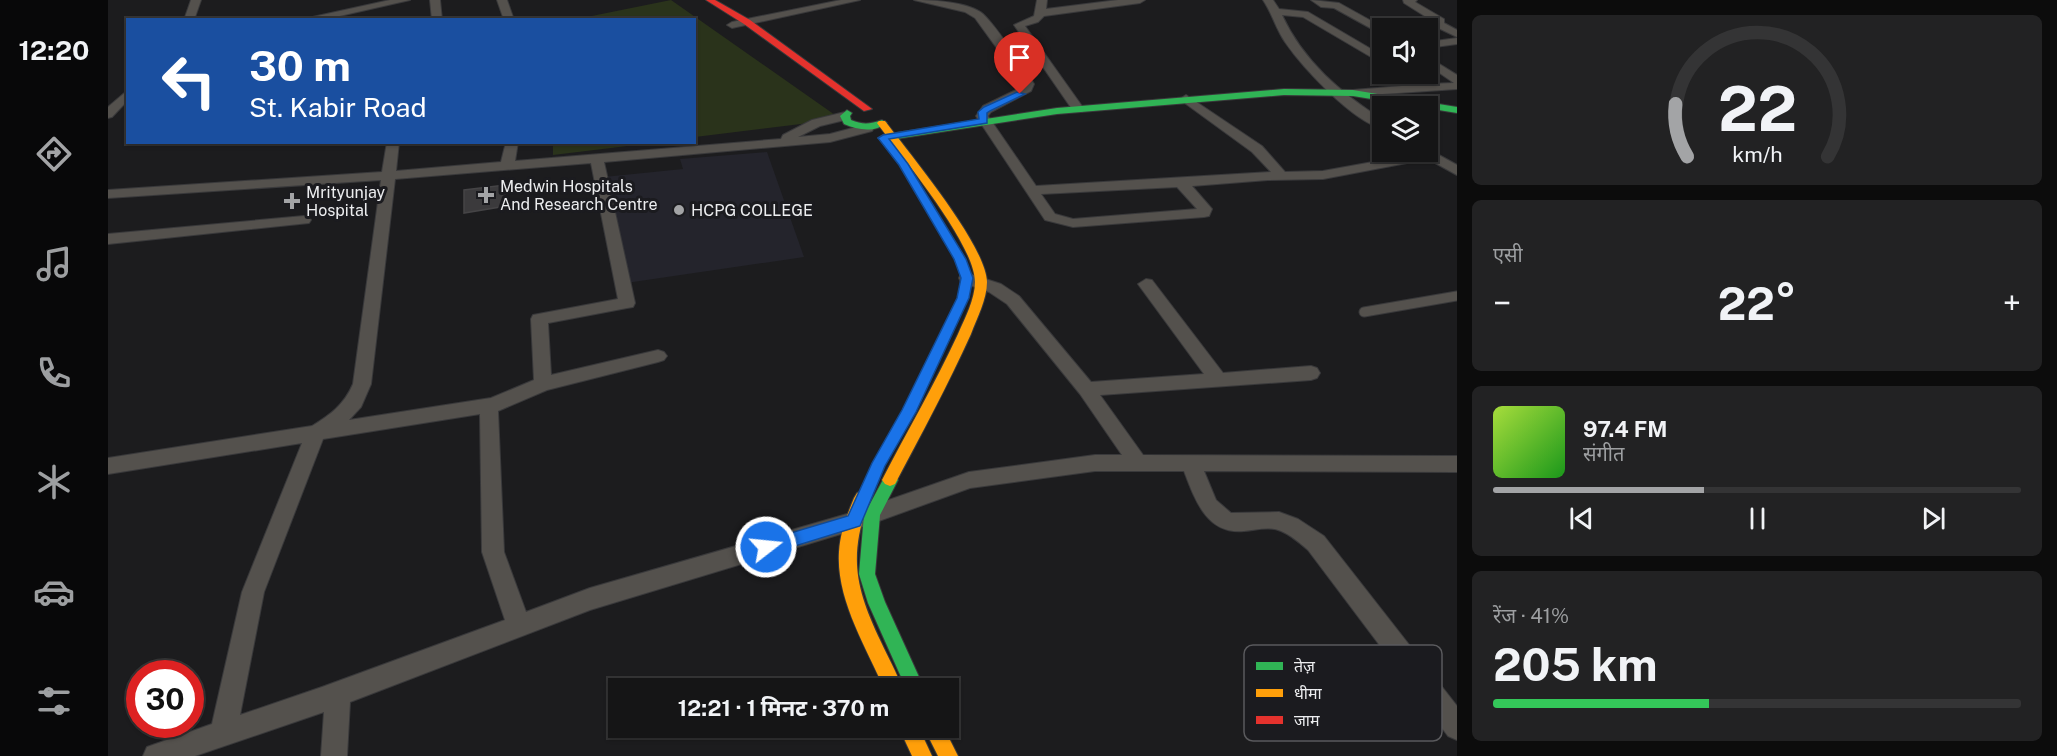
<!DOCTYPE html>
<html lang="hi">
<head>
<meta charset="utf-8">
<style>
	:root { --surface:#151516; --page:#222223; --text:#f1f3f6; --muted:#9d9fa1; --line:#343435; --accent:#a3a4a6 }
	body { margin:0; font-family:"Public Sans","Noto Sans Devanagari",sans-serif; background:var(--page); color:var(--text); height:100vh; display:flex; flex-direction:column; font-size:22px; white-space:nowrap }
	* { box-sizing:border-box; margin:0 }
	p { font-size:20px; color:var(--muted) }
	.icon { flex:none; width:33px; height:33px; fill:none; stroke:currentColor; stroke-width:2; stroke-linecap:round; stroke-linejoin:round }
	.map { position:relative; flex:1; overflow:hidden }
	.drawer { display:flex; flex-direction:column; gap:15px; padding:15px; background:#0c0c0c; width:600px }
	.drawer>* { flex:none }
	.hud { position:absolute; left:18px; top:18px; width:570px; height:126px; border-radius:0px; box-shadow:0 2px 4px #0004,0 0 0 2px var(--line); background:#1a4fa0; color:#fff; overflow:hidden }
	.buttons { position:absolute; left:1264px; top:18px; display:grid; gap:12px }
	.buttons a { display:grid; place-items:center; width:66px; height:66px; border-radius:0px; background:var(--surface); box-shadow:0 2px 4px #0004,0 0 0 2px var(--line); font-size:30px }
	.speed { position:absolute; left:18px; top:660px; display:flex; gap:12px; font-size:30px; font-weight:700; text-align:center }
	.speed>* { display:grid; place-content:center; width:78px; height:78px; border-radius:50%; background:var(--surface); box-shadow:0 2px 4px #0004,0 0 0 2px var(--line); line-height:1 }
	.speed .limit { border:9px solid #d22; background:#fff; color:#111 }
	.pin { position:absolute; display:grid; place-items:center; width:51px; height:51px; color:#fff; margin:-62px -26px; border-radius:50% 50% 50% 0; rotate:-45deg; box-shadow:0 0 6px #0007 }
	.pin .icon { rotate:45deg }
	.me { position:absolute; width:66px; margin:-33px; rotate:74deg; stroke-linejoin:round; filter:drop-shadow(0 0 4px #0008) }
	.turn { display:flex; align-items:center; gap:21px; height:126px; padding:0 24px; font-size:27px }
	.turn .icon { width:78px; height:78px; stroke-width:2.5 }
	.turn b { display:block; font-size:42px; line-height:51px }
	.big { font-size:45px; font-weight:700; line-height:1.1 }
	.drawer .widget { flex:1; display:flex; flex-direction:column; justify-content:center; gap:9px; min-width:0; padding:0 21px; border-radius:9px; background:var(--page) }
	.drawer .dial { align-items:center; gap:0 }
	.dial svg { height:156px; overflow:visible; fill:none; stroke:var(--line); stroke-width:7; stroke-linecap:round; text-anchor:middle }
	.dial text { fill:var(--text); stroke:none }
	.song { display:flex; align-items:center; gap:18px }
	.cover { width:72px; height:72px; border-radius:9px; background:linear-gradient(135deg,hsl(80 70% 55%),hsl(120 70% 35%)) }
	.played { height:6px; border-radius:3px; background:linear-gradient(90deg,var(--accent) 40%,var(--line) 40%) }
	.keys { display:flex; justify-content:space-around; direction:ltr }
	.heat { display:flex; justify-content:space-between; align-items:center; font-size:33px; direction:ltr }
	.charge { height:9px; border-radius:4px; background:linear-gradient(90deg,#34c759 41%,var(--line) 0) }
	.trip { position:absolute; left:500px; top:678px; width:351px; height:60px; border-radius:0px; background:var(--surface); box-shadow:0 2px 4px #0004,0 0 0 2px var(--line); font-weight:700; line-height:60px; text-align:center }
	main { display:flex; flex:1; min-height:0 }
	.tab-bar { display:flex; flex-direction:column; width:108px; justify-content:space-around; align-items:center; background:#080809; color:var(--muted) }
	.tab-bar .icon { width:42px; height:42px }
	.tab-bar .active { color:var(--accent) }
	.tab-bar b { font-size:27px; color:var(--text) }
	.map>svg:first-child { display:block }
</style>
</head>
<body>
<main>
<nav class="tab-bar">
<b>12:20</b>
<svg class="icon active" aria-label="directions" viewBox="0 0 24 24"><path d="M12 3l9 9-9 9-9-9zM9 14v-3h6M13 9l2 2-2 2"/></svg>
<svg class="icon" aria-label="music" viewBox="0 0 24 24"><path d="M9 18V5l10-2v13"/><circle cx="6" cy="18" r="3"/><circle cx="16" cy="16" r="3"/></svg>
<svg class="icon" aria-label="phone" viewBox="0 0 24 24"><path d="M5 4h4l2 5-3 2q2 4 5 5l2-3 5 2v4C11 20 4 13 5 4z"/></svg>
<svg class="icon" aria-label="climate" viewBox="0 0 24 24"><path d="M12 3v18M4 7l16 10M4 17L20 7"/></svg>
<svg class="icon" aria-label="car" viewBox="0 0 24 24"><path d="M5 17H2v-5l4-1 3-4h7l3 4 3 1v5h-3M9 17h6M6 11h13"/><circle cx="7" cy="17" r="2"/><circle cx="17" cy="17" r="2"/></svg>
<svg class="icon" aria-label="filters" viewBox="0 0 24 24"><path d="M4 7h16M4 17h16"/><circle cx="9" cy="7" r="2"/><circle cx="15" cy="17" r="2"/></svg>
</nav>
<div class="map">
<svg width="1349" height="756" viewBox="0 0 1349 756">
	<rect width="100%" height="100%" fill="#1c1c1e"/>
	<path fill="#24242c" d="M 659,152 L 696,257 L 518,283 L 496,177 L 575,169 L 572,159 Z"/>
	<g fill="#2a331b">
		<path d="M 563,0 L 727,115 L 701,123 L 587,137 L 586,20 L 464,20 Z"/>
		<path d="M 445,143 L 445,142 L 544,143 L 445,155 Z"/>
	</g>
	<path fill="#3b3a3c" stroke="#454446" stroke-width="1.5" d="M 397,185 L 398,206 L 356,213 L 356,190 Z"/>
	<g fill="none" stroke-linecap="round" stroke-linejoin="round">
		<g stroke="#39393b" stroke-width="11">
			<path id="lane" d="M 1256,312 L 1349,296"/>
		</g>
		<g stroke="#39393b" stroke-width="2">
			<g id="street">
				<path d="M 83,0 L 93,0 L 86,20 L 76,20 Z"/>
				<path d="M 282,0 L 302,0 L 214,20 L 191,20 Z"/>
				<path d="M 322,0 L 332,0 L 334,20 L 324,20 Z"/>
				<path d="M 389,0 L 399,0 L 406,20 L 396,20 Z"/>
				<path d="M 733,0 L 752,0 L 624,28 L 619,25 L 624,22 Z"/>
				<path d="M 806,0 C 824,0 861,2 875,14 C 889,27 911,62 923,79 L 926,84 L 923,91 L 883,112 L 880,116 L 928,186 L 1163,172 L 1144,152 L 1074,101 L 1072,99 L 1078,95 L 1154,146 L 1177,172 L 1215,171 L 1320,152 L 1320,149 L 1349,165 L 1349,175 L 1320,159 L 1215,179 L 1160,180 L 1084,186 L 1104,209 L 1101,216 L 1096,217 L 965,227 L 937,220 L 868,116 L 875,106 L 914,87 L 912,80 L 867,18 L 857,12 ZM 1069,187 L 1089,209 L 965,219 L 947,214 L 933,194 Z"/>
				<path d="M 929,0 L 939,0 L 938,9 L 1010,0 L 1037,0 L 1032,3 L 936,16 L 930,22 L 917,26 L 976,109 L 974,112 L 966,112 L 906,25 L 926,16 Z"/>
				<path d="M 1155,0 L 1165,0 L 1171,9 L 1200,12 L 1275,56 L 1275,64 L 1195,17 L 1174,15 C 1195,61 1233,93 1275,120 L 1275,129 C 1244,121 1195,68 1177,42 C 1168,29 1164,13 1155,0 Z"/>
				<path d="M 1203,0 L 1231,3 L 1276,28 L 1275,35 L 1226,8 L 1213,7 Z"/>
				<path d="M 1295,0 L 1309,0 L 1307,2 L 1336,19 L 1336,23 L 1349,30 L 1349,37 L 1322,24 L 1323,20 L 1296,3 Z"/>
				<path d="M 1349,38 L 1349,44 L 1320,48 L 1320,42 Z"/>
				<path d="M 1320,57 L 1349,75 L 1349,89 L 1245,96 L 1239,93 L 1245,90 L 1306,85 L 1290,74 L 1302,74 L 1320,84 L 1346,83 L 1320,65 Z"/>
				<path d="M 20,90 L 20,100 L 4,117 L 0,118 L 0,107 Z"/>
				<path d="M 737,112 L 741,113 L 741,119 L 712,126 L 690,137 L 722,134 L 760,124 L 766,128 L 764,131 L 722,142 L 496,162 L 527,303 L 525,307 L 519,308 L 440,323 L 443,375 L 550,350 L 556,352 L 559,356 L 556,360 L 550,362 L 439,390 L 390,411 L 396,552 L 418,612 L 482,588 L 746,512 L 861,472 L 987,455 L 1014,455 L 972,394 L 899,304 L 881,292 L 853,282 L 851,278 L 853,274 L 859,273 L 893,284 L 911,296 L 983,382 L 1096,374 L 1030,284 L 1038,279 L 1044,280 L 1115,373 L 1203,366 L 1209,368 L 1212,373 L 1209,378 L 1203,380 L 992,395 L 1035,455 L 1349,456 L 1349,472 L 1096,471 L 1108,500 L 1123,513 L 1171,512 L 1190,519 L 1216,536 L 1349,706 L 1349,740 L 1340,736 L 1200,550 C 1192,543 1183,535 1173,531 C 1162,526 1148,530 1136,531 C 1099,535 1087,500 1076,471 L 987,471 L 862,488 L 746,530 L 482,610 L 242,702 L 239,756 L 213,756 L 216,712 L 87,756 L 35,756 L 39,747 L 104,724 L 134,592 L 194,443 L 0,474 L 0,458 L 204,426 C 222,415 236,405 245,384 L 273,180 L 0,198 L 0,190 L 274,172 L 279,142 L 291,142 L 288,171 L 393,162 L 398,142 L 410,142 L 407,161 L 673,139 L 675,135 L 704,120 ZM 483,163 L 510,299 L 425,315 L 423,319 L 426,380 L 383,398 L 241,420 L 253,407 L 263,384 L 287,179 ZM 372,414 L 374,552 L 397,620 L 214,687 L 132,715 L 156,592 L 215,439 Z"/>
				<path d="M 196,216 L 201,217 L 203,220 L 201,223 L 0,244 L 0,234 Z"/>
			</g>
		</g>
		<g stroke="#39393b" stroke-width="2">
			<g id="fast">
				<path d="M 1176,89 L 1245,90 L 1349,107 L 1349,113 L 1245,96 L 1176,95 L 949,114 L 775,141 L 770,138 L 775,135 L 949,108 Z"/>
				<path d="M 739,110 L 744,113 L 742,116 L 743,120 C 755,125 762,124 774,120 L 779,123 C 766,133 750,130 736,124 L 732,116 Z"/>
				<path d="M 782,474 L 787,476 L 790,480 L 772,515 L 767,574 L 777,602 L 816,688 L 798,688 L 760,603 L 751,574 L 756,515 L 777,476 Z"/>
			</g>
		</g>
		<g stroke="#39393b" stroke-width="2">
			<g id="slow">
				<path d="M 771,121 L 777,121 C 801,153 878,245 879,282 C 879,299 869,318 863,334 C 840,385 813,435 787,484 L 782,486 L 777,484 L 774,480 C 799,431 827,384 850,334 C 857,318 867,299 867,282 C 867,244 793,156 769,123 Z"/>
				<path d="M 754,491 L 759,493 L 762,498 C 740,556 747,587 773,642 C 780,657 789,673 794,688 L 776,688 C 758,647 728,599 731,552 C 732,533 739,515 746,498 L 749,493 Z"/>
				<path d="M 791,728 L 811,728 L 824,756 L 804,756 Z"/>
				<path d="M 816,728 L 836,728 L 850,756 L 830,756 Z"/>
			</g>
		</g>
		<g stroke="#39393b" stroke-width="2">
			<path id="jam" d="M 598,0 L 607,0 L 642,20 L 764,109 L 756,111 L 636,24 Z"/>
		</g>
		<use href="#lane" stroke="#54514d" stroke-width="9"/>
		<use href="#street" fill="#54514d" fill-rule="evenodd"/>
		<use href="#fast" fill="#30b455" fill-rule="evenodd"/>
		<use href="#slow" fill="#ff9f0a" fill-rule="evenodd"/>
		<use href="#jam" fill="#e5322d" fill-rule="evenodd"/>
	</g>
	<path fill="#1a73e8" stroke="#114b97" stroke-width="1.5" d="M 909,92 L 917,94 L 882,111 L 879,113 L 879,123 L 781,139 L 800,164 L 858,259 L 865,278 L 861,298 L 808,412 L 777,466 L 752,526 L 658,555 L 652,552 L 650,547 L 652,542 L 740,516 L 764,463 L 794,410 L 849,298 L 853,278 L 846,259 L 791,165 L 770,138 L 775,135 L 871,119 L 870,112 L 876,107 Z"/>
	<g fill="#a3a4a6" stroke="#1b1b1f" stroke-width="2">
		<path d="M375 186h6v6h6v6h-6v6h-6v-6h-6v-6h6z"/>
		<path d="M181 192h6v6h6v6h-6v6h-6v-6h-6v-6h6z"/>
		<circle cx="571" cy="210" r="6"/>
	</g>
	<g text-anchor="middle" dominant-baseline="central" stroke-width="6" stroke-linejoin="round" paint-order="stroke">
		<g font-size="16" fill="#ecedef" stroke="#1b1b1f" text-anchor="start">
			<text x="392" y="186">Medwin Hospitals<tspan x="392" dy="18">And Research Centre</tspan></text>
			<text x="198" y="192">Mrityunjay<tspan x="198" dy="18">Hospital</tspan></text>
			<text x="583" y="210">HCPG COLLEGE</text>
		</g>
	</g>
	<rect x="1136" y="645" width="198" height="96" rx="9" fill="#1b1b1f" stroke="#5a5a5d" stroke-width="1.5"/>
	<rect x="1148" y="662" width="27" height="8" fill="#30b455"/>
	<rect x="1148" y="689" width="27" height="8" fill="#ff9f0a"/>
	<rect x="1148" y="716" width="27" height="8" fill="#e5322d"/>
	<g font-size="16" fill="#ecedef">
		<text x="1186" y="672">तेज़</text>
		<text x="1186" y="699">धीमा</text>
		<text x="1186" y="726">जाम</text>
	</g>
</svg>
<div class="buttons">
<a><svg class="icon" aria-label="sound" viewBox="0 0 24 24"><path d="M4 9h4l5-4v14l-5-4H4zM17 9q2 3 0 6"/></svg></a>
<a><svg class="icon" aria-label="layers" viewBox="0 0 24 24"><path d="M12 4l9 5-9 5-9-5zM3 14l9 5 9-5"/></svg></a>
</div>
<div class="speed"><div class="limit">30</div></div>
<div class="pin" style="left:912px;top:94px;background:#d93025"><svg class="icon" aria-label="arrive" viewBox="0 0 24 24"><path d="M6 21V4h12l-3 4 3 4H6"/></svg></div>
<svg class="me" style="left:658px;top:547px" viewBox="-20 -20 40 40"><circle r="17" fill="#1a73e8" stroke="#fff" stroke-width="3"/><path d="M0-11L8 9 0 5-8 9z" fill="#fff"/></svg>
<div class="trip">12:21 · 1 मिनट · 370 m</div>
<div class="hud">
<div class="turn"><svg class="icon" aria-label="left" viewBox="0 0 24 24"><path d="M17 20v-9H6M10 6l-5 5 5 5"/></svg><div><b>30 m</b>St. Kabir Road</div></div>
</div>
</div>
<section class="drawer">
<div class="widget dial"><svg viewBox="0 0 100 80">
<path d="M14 69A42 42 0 1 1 86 69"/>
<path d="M14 69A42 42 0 0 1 8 42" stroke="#a3a4a6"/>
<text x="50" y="56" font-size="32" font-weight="700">22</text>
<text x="50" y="72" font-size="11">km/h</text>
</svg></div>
<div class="widget"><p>एसी</p>
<div class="heat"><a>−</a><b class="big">22°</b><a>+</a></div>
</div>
<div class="widget">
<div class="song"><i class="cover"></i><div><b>97.4 FM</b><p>संगीत</p></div></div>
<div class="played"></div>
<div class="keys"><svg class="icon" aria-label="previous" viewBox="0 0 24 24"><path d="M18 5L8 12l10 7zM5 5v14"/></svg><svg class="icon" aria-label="pause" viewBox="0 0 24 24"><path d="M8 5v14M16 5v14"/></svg><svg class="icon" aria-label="next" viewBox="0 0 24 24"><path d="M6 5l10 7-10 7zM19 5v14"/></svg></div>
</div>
<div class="widget"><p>रेंज · 41%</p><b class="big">205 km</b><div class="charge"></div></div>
</section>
</main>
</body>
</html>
